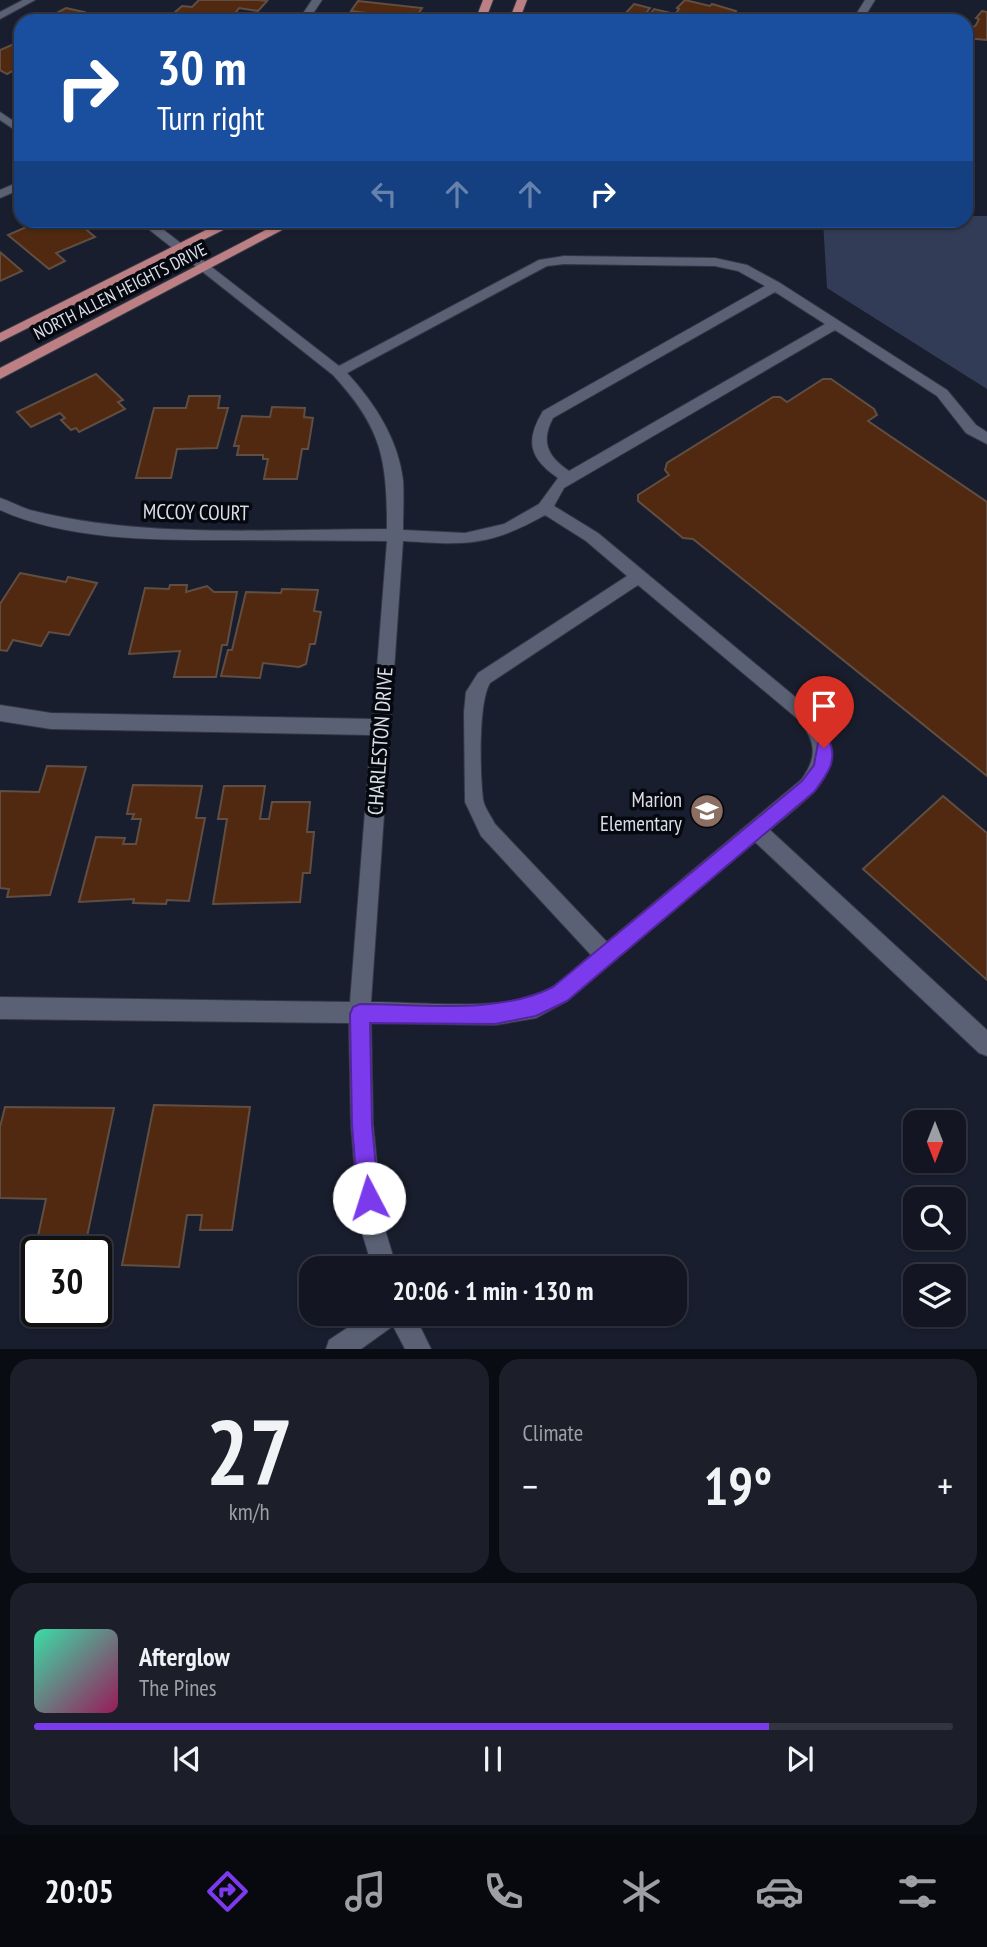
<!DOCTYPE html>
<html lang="en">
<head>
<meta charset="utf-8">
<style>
	:root { --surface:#131622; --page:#1c1f2a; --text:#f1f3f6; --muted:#9d9fa5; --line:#323540; --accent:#7c3aed }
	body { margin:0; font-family:"PT Sans Narrow",sans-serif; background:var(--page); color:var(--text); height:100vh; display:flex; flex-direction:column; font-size:26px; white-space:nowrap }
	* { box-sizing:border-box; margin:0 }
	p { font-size:23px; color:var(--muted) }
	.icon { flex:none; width:38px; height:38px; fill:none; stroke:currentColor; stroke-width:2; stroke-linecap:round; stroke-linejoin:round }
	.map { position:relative; height:1349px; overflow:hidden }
	.panel { display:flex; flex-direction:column; gap:10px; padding:10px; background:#0a0c13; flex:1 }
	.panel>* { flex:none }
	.guide { position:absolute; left:14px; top:14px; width:959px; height:214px; border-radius:21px; box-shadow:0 2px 5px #0004,0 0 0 2px var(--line); background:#1a4fa0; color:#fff; overflow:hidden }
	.needle { width:46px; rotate:180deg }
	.controls { position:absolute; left:903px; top:1110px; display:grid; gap:14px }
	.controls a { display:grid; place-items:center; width:63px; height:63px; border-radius:14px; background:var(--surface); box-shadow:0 2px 5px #0004,0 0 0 2px var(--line); font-size:35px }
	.speed { position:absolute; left:21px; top:1236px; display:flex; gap:14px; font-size:35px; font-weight:700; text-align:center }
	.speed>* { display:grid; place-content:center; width:91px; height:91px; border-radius:50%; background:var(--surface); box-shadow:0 2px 5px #0004,0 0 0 2px var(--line); line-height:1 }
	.speed .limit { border:4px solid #111; border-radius:10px; background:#fff; color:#111 }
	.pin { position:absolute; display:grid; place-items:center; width:60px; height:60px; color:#fff; margin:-72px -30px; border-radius:50% 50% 50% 0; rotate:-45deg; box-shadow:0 0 7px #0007 }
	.pin .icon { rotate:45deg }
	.me { position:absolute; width:77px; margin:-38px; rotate:355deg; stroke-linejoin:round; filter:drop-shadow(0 0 5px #0008) }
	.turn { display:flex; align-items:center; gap:24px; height:147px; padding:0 28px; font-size:32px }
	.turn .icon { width:91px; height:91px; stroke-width:2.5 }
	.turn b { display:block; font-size:49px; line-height:60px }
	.lanes { display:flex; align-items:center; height:66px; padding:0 28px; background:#0003; justify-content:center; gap:35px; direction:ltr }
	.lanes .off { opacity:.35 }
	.big { font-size:52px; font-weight:800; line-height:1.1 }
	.panel .widget { flex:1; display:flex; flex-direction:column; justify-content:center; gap:10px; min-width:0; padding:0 24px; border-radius:21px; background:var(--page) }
	.panel .dial { align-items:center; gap:0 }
	.dial b { font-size:91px; line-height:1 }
	.song { display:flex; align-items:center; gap:21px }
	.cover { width:84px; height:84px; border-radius:10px; background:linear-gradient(135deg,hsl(160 70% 55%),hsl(330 70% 35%)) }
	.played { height:7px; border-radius:4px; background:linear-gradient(90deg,var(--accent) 80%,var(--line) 80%) }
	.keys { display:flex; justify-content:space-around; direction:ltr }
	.heat { display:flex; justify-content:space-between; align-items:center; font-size:38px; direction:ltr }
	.panel .tiles { flex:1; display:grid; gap:10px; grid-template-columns:1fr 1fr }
	.widget:last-child { grid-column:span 2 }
	.trip { position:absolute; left:299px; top:1256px; width:388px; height:70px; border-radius:21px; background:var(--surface); box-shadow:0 2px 5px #0004,0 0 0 2px var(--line); font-weight:800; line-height:70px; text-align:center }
	.menu { display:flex; height:112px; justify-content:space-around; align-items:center; background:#08090e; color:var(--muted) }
	.menu .icon { width:49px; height:49px }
	.menu .on { color:var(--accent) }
	.menu b { font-size:32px; color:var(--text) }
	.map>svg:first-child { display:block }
</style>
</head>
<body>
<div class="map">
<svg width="987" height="1349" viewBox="0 0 987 1349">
	<rect width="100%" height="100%" fill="#191e2e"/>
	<path fill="#333c57" d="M 966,216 L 987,216 L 987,389 L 827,288 L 823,221 L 966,220 Z"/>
	<g fill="#502910" stroke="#614e42" stroke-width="2">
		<path d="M 199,0 L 258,0 L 267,1 L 258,11 L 239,8 L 230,21 L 174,13 L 182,6 L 192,7 Z"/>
		<path d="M 685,0 L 710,6 L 712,4 L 736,11 L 729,21 L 646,19 L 654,9 L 675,14 L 679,9 L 677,8 Z"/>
		<path d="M 358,1 L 422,8 L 417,16 L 428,17 L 425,21 L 373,21 L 371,20 L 375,14 L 351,11 Z"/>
		<path d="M 634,4 L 650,8 L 642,18 L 625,14 Z"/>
		<path d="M 66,8 L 84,12 L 80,15 L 107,21 L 63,21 L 49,17 Z"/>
		<path d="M 982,11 L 987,12 L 987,40 L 966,38 L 966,27 L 972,28 L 976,25 L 979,19 L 976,18 Z"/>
		<path d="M 21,41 L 21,66 L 7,74 L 0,70 L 0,50 Z"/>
		<path d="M 36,220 L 75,220 L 95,237 L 56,253 L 65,261 L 49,269 L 8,235 L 38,222 Z"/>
		<path d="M 0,252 L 22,271 L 0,281 Z"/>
		<path d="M 96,374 L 123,400 L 118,402 L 125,409 L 79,432 L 76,428 L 71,430 L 61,420 L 65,418 L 60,413 L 31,427 L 17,412 Z"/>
		<path d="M 823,379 L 831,379 L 874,409 L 877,415 L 868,421 L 987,502 L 987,776 L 693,539 L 683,538 L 638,501 L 638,495 L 669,475 L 665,470 L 667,463 L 773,397 L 780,397 L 787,402 Z"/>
		<path d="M 189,396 L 220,396 L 218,408 L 228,408 L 217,448 L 177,449 L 171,478 L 136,478 L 154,408 L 186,408 Z"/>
		<path d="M 272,407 L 305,408 L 304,417 L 313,418 L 308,449 L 302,449 L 297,479 L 264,479 L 268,459 L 263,459 L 263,455 L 237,455 L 239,446 L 234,446 L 242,416 L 270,417 Z"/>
		<path d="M 20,573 L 66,582 L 68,577 L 97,583 L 69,635 L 49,632 L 41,646 L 13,640 L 7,651 L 0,650 L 0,604 Z"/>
		<path d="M 170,585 L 187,585 L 186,592 L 207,586 L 214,592 L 237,592 L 227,645 L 222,645 L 216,677 L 174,677 L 180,651 L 129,654 L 145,588 L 169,589 Z"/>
		<path d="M 282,589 L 318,590 L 314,611 L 321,612 L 315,644 L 310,644 L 306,664 L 299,667 L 263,663 L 260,678 L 221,676 L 228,650 L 232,650 L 246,592 L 281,593 Z"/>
		<path d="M 47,766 L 86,767 L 50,895 L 7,897 L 9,889 L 0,888 L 0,791 L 39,792 Z"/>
		<path d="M 133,785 L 202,786 L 196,818 L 205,818 L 189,901 L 167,900 L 166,904 L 133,903 L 134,899 L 79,902 L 96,837 L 125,838 L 123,844 L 136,844 L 141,819 L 132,819 L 134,814 L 127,814 Z"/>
		<path d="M 224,786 L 265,786 L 260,819 L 269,819 L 272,802 L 310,802 L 307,832 L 314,832 L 310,873 L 303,873 L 300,902 L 213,904 L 227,819 L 218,819 Z"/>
		<path d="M 943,796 L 987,833 L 987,980 L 863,869 Z"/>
		<path d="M 154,1105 L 250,1107 L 232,1230 L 200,1230 L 202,1215 L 187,1215 L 179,1267 L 122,1265 Z"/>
		<path d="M 5,1107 L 114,1108 L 84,1251 L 35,1250 L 46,1199 L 0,1198 L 0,1127 Z"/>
	</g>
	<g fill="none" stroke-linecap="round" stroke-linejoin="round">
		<g stroke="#343744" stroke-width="2">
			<g id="minor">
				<path d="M 23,0 L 35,0 L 0,19 L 0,12 Z"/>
				<path d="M 312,0 L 322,0 L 308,21 L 298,21 Z"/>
				<path d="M 865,0 L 875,0 L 862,21 L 852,21 Z"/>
				<path d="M 0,112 L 21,126 L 21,134 L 0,120 Z"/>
				<path d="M 21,181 L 21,189 L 0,198 L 0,190 Z"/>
				<path d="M 137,220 L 151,220 L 339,366 L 539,260 L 564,256 L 715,258 L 747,265 L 780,283 L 947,390 L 976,425 L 987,432 L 987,444 L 966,433 L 937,396 L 835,330 L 564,488 L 554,506 L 598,533 L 811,710 C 858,768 813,793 770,830 L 987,1030 L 987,1056 L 979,1053 L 755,842 L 567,1001 L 536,1018 L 495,1025 L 371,1023 L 373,1124 L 383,1223 L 397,1269 L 373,1269 L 359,1223 L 351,1124 L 349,1023 L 0,1019 L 0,997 L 350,1002 L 371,735 L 51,729 L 0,721 L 0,705 L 51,713 L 373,719 L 387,541 C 335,541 283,540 232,540 C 157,540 69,541 0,510 L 0,498 C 10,501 20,507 30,510 C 143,539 271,529 387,529 C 387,459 382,428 333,375 ZM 564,264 L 715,266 L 738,271 L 765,286 L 543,411 C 525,441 529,458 558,478 L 539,504 L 504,524 L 465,533 L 403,530 C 403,513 404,496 403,480 C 398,439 374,402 347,373 L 547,266 ZM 775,292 L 825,324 L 569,471 C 548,457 540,442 553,418 ZM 545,515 L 586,541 L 627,576 L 478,673 L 466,692 L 464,712 L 465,802 L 481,836 L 591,955 C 574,969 556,989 534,996 C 496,1010 414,1002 371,1002 L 403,541 C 464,545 489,547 545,515 ZM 638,585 L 799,720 C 816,742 818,757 801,780 L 607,942 L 495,824 C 491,816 484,807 483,799 C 480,774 478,703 490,683 Z"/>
				<path d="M 368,1314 L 414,1314 L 431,1349 L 405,1349 L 393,1326 L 361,1349 L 326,1349 L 329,1340 Z"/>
			</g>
		</g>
		<g stroke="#343744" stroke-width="2">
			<g id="major">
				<path d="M 483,0 L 493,0 L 485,21 L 475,21 Z"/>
				<path d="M 517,0 L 527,0 L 519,21 L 509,21 Z"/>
				<path d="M 226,220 L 243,220 L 0,342 L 0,333 Z"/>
				<path d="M 285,220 L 301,220 L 0,379 L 0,368 Z"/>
			</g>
		</g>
		<use href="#minor" fill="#5b6175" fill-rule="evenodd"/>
		<use href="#major" fill="#bc8084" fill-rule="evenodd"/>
	</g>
	<path fill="#7c3aed" stroke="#51269a" stroke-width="2" d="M 824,741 L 830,743 C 838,762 825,777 814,792 L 567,1001 L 536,1016 L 495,1024 L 370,1023 L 372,1125 L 379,1198 L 376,1206 L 369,1209 L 361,1206 L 358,1198 L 352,1125 L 350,1014 L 353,1007 L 360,1004 C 421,1004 498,1015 553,987 L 802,781 L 814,765 L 818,743 Z"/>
	<defs>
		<g id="school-disc" transform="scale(1.75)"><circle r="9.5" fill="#8d6e63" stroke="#06080f"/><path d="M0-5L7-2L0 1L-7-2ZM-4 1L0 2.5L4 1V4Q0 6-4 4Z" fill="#fff"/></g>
	</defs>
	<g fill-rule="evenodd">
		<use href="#school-disc" x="707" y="811"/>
	</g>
	<g text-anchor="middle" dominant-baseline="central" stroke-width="7" stroke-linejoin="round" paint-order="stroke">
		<g font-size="18" fill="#d9dde8" stroke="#06080f">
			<text transform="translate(120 291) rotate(-27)">NORTH ALLEN HEIGHTS DRIVE</text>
		</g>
		<g font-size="21" fill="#d9dde8" stroke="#06080f">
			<text transform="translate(196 512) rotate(1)">MCCOY COURT</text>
			<text transform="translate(380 741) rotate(-86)">CHARLESTON DRIVE</text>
		</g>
		<g font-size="21" fill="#d9dde8" stroke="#06080f" text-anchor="end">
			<text x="682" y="799">Marion<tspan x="682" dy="24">Elementary</tspan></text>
		</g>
	</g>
</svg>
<div class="controls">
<a><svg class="needle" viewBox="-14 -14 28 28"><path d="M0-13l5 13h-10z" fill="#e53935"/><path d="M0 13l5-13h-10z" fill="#9d9fa5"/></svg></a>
<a><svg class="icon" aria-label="search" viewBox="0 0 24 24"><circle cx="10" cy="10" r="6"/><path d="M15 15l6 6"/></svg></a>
<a><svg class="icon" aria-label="layers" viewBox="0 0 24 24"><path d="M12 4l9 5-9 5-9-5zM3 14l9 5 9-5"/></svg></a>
</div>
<div class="speed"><div class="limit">30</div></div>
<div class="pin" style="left:824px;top:748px;background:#d93025"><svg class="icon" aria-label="arrive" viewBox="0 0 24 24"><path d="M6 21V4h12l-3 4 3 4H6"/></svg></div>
<svg class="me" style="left:369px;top:1198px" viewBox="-20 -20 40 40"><circle r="19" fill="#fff"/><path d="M0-13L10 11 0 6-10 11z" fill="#7c3aed"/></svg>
<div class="trip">20:06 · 1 min · 130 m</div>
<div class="guide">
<div class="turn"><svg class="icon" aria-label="right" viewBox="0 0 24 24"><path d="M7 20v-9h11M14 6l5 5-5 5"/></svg><div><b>30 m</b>Turn right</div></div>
<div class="lanes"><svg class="icon off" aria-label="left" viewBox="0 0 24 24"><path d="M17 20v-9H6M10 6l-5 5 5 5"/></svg><svg class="icon off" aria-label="ahead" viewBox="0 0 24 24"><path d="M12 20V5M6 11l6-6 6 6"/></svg><svg class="icon off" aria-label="ahead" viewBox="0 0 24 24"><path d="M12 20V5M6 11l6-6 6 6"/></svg><svg class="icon" aria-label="right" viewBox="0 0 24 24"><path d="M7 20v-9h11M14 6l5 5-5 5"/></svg></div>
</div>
</div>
<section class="panel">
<div class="tiles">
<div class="widget dial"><b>27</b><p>km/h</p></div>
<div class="widget"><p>Climate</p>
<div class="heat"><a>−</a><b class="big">19°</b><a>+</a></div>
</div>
<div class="widget">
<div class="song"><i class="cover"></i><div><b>Afterglow</b><p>The Pines</p></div></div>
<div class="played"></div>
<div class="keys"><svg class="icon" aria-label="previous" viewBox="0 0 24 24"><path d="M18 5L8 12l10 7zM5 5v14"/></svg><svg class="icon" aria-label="pause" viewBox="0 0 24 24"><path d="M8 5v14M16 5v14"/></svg><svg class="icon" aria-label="next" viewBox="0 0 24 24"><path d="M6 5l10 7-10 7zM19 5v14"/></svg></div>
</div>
</div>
</section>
<nav class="menu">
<b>20:05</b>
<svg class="icon on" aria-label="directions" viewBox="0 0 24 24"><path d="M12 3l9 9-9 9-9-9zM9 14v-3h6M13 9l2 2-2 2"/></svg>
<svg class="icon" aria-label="music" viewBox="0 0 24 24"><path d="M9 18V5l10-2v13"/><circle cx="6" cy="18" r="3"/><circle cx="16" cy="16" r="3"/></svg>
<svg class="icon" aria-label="phone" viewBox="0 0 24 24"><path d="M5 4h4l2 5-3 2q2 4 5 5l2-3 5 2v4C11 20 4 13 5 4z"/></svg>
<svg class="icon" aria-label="climate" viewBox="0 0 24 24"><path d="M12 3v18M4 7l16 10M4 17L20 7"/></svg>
<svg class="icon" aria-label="car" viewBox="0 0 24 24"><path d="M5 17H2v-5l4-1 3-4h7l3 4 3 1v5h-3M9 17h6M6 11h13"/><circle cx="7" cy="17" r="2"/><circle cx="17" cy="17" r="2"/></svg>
<svg class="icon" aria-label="filters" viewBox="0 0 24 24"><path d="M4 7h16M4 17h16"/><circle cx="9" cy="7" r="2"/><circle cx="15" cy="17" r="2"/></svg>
</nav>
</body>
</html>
